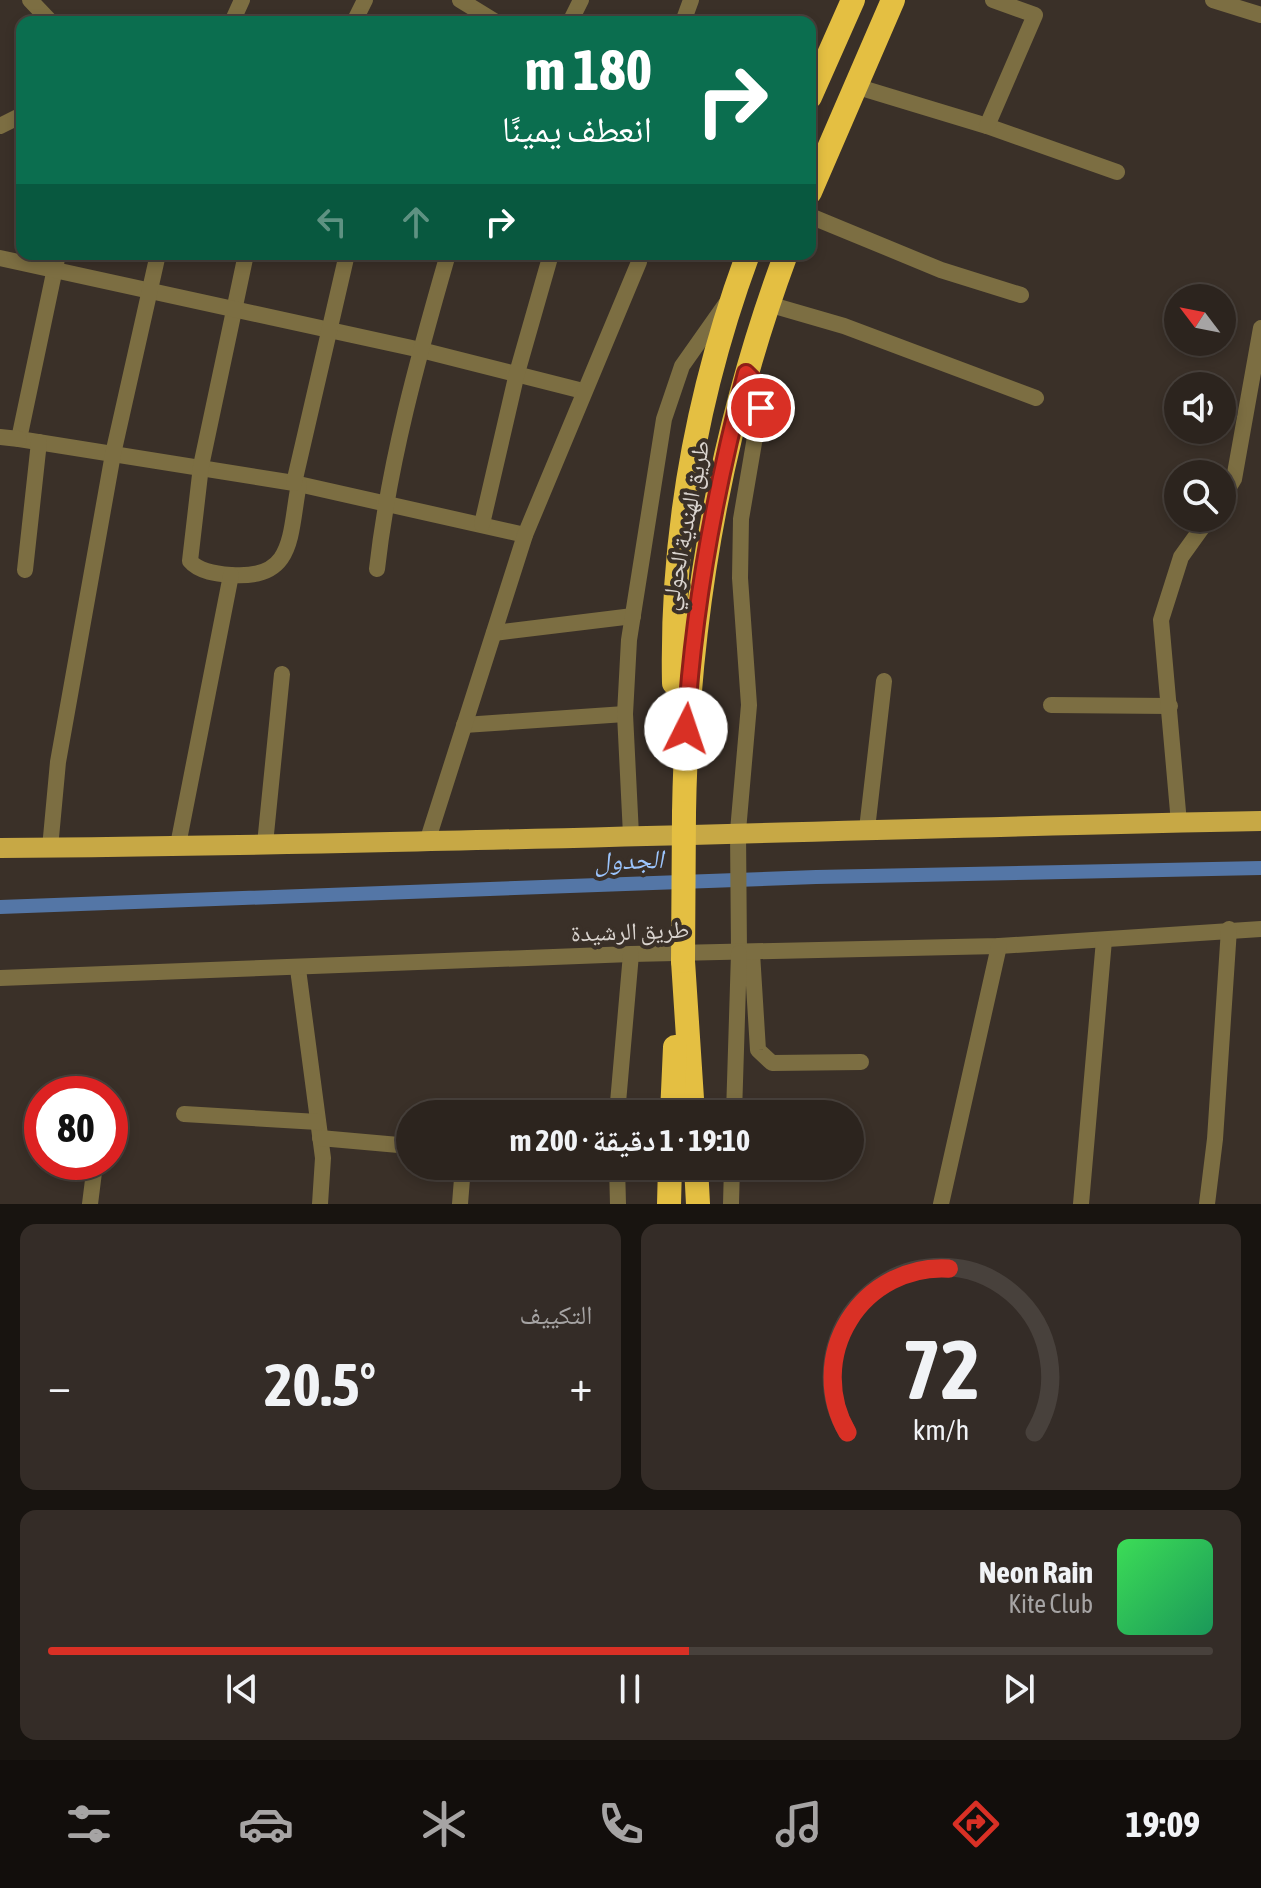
<!DOCTYPE html>
<html lang="ar">
<head>
<meta charset="utf-8">
<style>
	:root { --surface:#2c241e; --page:#342c27; --text:#f1f3f6; --muted:#a6a4a4; --line:#48413c; --accent:#d93025 }
	body { margin:0; font-family:"Asap Condensed","Noto Naskh Arabic",sans-serif; background:var(--page); color:var(--text); direction:rtl; height:100vh; display:flex; flex-direction:column; font-size:30px; white-space:nowrap }
	* { box-sizing:border-box; margin:0 }
	p { font-size:26px; color:var(--muted) }
	.icon { flex:none; width:44px; height:44px; fill:none; stroke:currentColor; stroke-width:2; stroke-linecap:round; stroke-linejoin:round }
	.map { position:relative; height:1204px; overflow:hidden; direction:ltr }
	.side { display:flex; flex-direction:column; gap:20px; padding:20px; background:#181410; flex:1 }
	.side>* { flex:none }
	.hud { position:absolute; left:16px; top:16px; width:800px; height:244px; border-radius:16px; box-shadow:0 4px 12px #0003,0 0 0 2px var(--line); direction:rtl; background:#0b6e4f; color:#fff; overflow:hidden }
	.needle { width:52px; rotate:302deg }
	.buttons { position:absolute; left:1164px; top:284px; display:grid; gap:16px }
	.buttons a { display:grid; place-items:center; width:72px; height:72px; border-radius:50%; background:var(--surface); box-shadow:0 4px 12px #0003,0 0 0 2px var(--line); font-size:40px }
	.speed { position:absolute; left:24px; top:1076px; display:flex; gap:16px; font-size:40px; font-weight:700; text-align:center }
	.speed>* { display:grid; place-content:center; width:104px; height:104px; border-radius:50%; background:var(--surface); box-shadow:0 4px 12px #0003,0 0 0 2px var(--line); line-height:1 }
	.speed .limit { border:12px solid #d22; background:#fff; color:#111 }
	.pin { position:absolute; display:grid; place-items:center; width:68px; height:68px; color:#fff; margin:-34px; border:4px solid #fff; border-radius:50%; box-shadow:0 2px 8px #0007 }
	.me { position:absolute; width:88px; margin:-44px; rotate:4deg; stroke-linejoin:round; filter:drop-shadow(0 0 6px #0008) }
	.turn { display:flex; align-items:center; gap:28px; height:168px; padding:0 32px; font-size:36px }
	.turn .icon { width:104px; height:104px; stroke-width:2.5 }
	.turn b { display:block; font-size:56px; line-height:68px }
	.lanes { display:flex; align-items:center; height:76px; padding:0 32px; background:#0003; justify-content:center; gap:40px; direction:ltr }
	.lanes .off { opacity:.35 }
	.big { font-size:60px; font-weight:700; line-height:1.1 }
	.side .card { flex:1; display:flex; flex-direction:column; justify-content:center; gap:12px; min-width:0; padding:0 28px; border-radius:16px; background:var(--page) }
	.side .dial { align-items:center; gap:0 }
	.dial svg { height:208px; overflow:visible; fill:none; stroke:var(--line); stroke-width:7; stroke-linecap:round; text-anchor:middle }
	.dial text { fill:var(--text); stroke:none }
	.song { display:flex; align-items:center; gap:24px }
	.cover { width:96px; height:96px; border-radius:12px; background:linear-gradient(135deg,hsl(130 70% 55%),hsl(150 70% 35%)) }
	.played { height:8px; border-radius:4px; background:linear-gradient(90deg,var(--accent) 55%,var(--line) 55%) }
	.keys { display:flex; justify-content:space-around; direction:ltr }
	.heat { display:flex; justify-content:space-between; align-items:center; font-size:44px; direction:ltr }
	.side .tiles { flex:1; display:grid; gap:20px; grid-template-columns:1fr 1fr }
	.card:last-child { grid-column:span 2 }
	.trip { position:absolute; left:396px; top:1100px; width:468px; height:80px; border-radius:40px; background:var(--surface); box-shadow:0 4px 12px #0003,0 0 0 2px var(--line); font-weight:700; line-height:80px; text-align:center; direction:rtl }
	.tabs { display:flex; height:128px; justify-content:space-around; align-items:center; background:#120e0c; color:var(--muted) }
	.tabs .icon { width:56px; height:56px }
	.tabs .active { color:var(--accent) }
	.tabs b { font-size:36px; color:var(--text) }
	.map>svg:first-child { display:block }
</style>
</head>
<body>
<div class="map">
<svg width="1261" height="1204" viewBox="0 0 1261 1204">
	<rect width="100%" height="100%" fill="#3a3028"/>
	<g fill="none" stroke-linecap="round" stroke-linejoin="round">
		<path stroke="#5476a6" stroke-width="14" d="M 0,907 L 816,877 L 1261,868"/>
		<g stroke="#7c6e42" stroke-width="16">
			<path d="M 30,0 L 51,22"/>
			<path d="M 460,0 L 496,22"/>
			<path d="M 1213,0 L 1261,15"/>
			<path d="M 232,22 L 242,0"/>
			<path d="M 354,22 L 365,0"/>
			<path d="M 570,22 L 581,0"/>
			<path d="M 683,22 L 691,0"/>
			<path d="M 855,86 L 987,126 L 1117,172"/>
			<path d="M 0,126 L 22,115"/>
			<path d="M 987,126 L 1035,15 L 993,0"/>
			<path d="M 810,216 L 941,270 L 1021,295"/>
			<path d="M 58,254 L 19,439 L 294,483 L 525,535"/>
			<path d="M 246,254 L 201,466 L 190,561 C 199,572 218,574 231,575 C 296,580 289,534 299,484"/>
			<path d="M 0,258 L 421,350 L 583,391"/>
			<path d="M 768,304 L 844,326 L 1036,398"/>
			<path d="M 0,437 L 19,439"/>
			<path d="M 294,483 L 347,254"/>
			<path d="M 1222,499 L 1234,479 L 1261,328"/>
			<path d="M 482,524 L 517,373 L 551,254"/>
			<path d="M 377,569 C 389,462 418,358 448,254"/>
			<path d="M 25,570 L 39,442"/>
			<path d="M 494,633 L 633,616"/>
			<path d="M 1051,705 L 1170,706"/>
			<path d="M 464,725 L 625,714"/>
			<path d="M 1179,823 L 1161,620 L 1181,557 L 1209,518"/>
			<path d="M 867,829 L 884,681"/>
			<path d="M 631,835 L 625,714 L 629,640 L 664,419 L 682,366 L 725,305"/>
			<path d="M 427,842 L 525,535 L 639,262"/>
			<path d="M 265,844 L 282,674"/>
			<path d="M 178,845 L 231,575"/>
			<path d="M 50,848 L 58,762 L 113,454 L 158,254"/>
			<path d="M 739,953 L 738,831 L 749,705 L 740,578 L 741,519 L 762,396 L 757,381 L 746,373"/>
			<path d="M 752,953 L 758,1050 L 772,1063 L 861,1062"/>
			<path d="M 298,969 L 323,1158 L 320,1204"/>
			<path d="M 0,978 L 631,954 L 999,946 L 1261,929"/>
			<path d="M 184,1114 L 318,1122"/>
			<path d="M 617,1114 L 631,954"/>
			<path d="M 734,1114 L 739,953"/>
			<path d="M 320,1138 L 410,1146"/>
			<path d="M 617,1166 L 618,1204"/>
			<path d="M 90,1204 L 94,1172"/>
			<path d="M 460,1204 L 463,1166"/>
			<path d="M 731,1204 L 732,1166"/>
			<path d="M 941,1204 L 999,946"/>
			<path d="M 1081,1204 L 1104,940"/>
			<path d="M 1207,1204 L 1215,1139 L 1229,929"/>
		</g>
		<path stroke="#c7a845" stroke-width="20" d="M 0,848 C 420,845 841,829 1261,821"/>
		<g stroke="#e4bf42" stroke-width="24">
			<path d="M 810,97 L 853,0"/>
			<path d="M 810,192 L 893,0"/>
			<path d="M 674,683 C 671,535 697,392 748,254"/>
			<path d="M 684,813 C 687,622 719,434 786,254"/>
			<path d="M 683,961 L 693,1114"/>
			<path d="M 672,1114 L 675,1047"/>
			<path d="M 696,1166 L 698,1204"/>
			<path d="M 669,1204 L 670,1166"/>
		</g>
		<path stroke="#e4bf42" stroke-width="24" d="M 683,961 L 684,813"/>
	</g>
	<g fill="none" stroke-linecap="round" stroke-linejoin="round">
		<g stroke="#8d1f18" stroke-width="20">
			<path id="route" d="M 686,729 C 693,608 715,490 746,373 L 761,388 L 761,408"/>
		</g>
		<use href="#route" stroke="#d93025" stroke-width="14"/>
	</g>
	<g text-anchor="middle" dominant-baseline="central" stroke-width="8" stroke-linejoin="round" paint-order="stroke">
		<g font-size="24" fill="#d9d3ce" stroke="#3a3028">
			<text transform="translate(685 525) rotate(-79)">طريق الهندية الحولي</text>
			<text transform="translate(630 931) rotate(-2)">طريق الرشيدة</text>
		</g>
		<g font-size="26" font-style="italic" fill="#9cc5fd" stroke="#3a3028">
			<text transform="translate(629 860) rotate(-2)">الجدول</text>
		</g>
	</g>
</svg>
<div class="buttons">
<a><svg class="needle" viewBox="-14 -14 28 28"><path d="M0-13l5 13h-10z" fill="#e53935"/><path d="M0 13l5-13h-10z" fill="#a6a4a4"/></svg></a>
<a><svg class="icon" aria-label="sound" viewBox="0 0 24 24"><path d="M4 9h4l5-4v14l-5-4H4zM17 9q2 3 0 6"/></svg></a>
<a><svg class="icon" aria-label="search" viewBox="0 0 24 24"><circle cx="10" cy="10" r="6"/><path d="M15 15l6 6"/></svg></a>
</div>
<div class="speed"><div class="limit">80</div></div>
<div class="pin" style="left:761px;top:408px;background:#d93025"><svg class="icon" aria-label="arrive" viewBox="0 0 24 24"><path d="M6 21V4h12l-3 4 3 4H6"/></svg></div>
<svg class="me" style="left:686px;top:729px" viewBox="-20 -20 40 40"><circle r="19" fill="#fff"/><path d="M0-13L10 11 0 6-10 11z" fill="#d93025"/></svg>
<div class="trip">19:10 · 1 دقيقة · 200 m</div>
<div class="hud">
<div class="turn"><svg class="icon" aria-label="right" viewBox="0 0 24 24"><path d="M7 20v-9h11M14 6l5 5-5 5"/></svg><div><b>180 m</b>انعطف يمينًا</div></div>
<div class="lanes"><svg class="icon off" aria-label="left" viewBox="0 0 24 24"><path d="M17 20v-9H6M10 6l-5 5 5 5"/></svg><svg class="icon off" aria-label="ahead" viewBox="0 0 24 24"><path d="M12 20V5M6 11l6-6 6 6"/></svg><svg class="icon" aria-label="right" viewBox="0 0 24 24"><path d="M7 20v-9h11M14 6l5 5-5 5"/></svg></div>
</div>
</div>
<section class="side">
<div class="tiles">
<div class="card dial"><svg viewBox="0 0 100 80">
<path d="M14 69A42 42 0 1 1 86 69"/>
<path d="M14 69A42 42 0 0 1 53 6" stroke="#d93025"/>
<text x="50" y="56" font-size="32" font-weight="700">72</text>
<text x="50" y="72" font-size="11">km/h</text>
</svg></div>
<div class="card"><p>التكييف</p>
<div class="heat"><a>−</a><b class="big">20.5°</b><a>+</a></div>
</div>
<div class="card">
<div class="song"><i class="cover"></i><div><b>Neon Rain</b><p>Kite Club</p></div></div>
<div class="played"></div>
<div class="keys"><svg class="icon" aria-label="previous" viewBox="0 0 24 24"><path d="M18 5L8 12l10 7zM5 5v14"/></svg><svg class="icon" aria-label="pause" viewBox="0 0 24 24"><path d="M8 5v14M16 5v14"/></svg><svg class="icon" aria-label="next" viewBox="0 0 24 24"><path d="M6 5l10 7-10 7zM19 5v14"/></svg></div>
</div>
</div>
</section>
<nav class="tabs">
<b>19:09</b>
<svg class="icon active" aria-label="directions" viewBox="0 0 24 24"><path d="M12 3l9 9-9 9-9-9zM9 14v-3h6M13 9l2 2-2 2"/></svg>
<svg class="icon" aria-label="music" viewBox="0 0 24 24"><path d="M9 18V5l10-2v13"/><circle cx="6" cy="18" r="3"/><circle cx="16" cy="16" r="3"/></svg>
<svg class="icon" aria-label="phone" viewBox="0 0 24 24"><path d="M5 4h4l2 5-3 2q2 4 5 5l2-3 5 2v4C11 20 4 13 5 4z"/></svg>
<svg class="icon" aria-label="climate" viewBox="0 0 24 24"><path d="M12 3v18M4 7l16 10M4 17L20 7"/></svg>
<svg class="icon" aria-label="car" viewBox="0 0 24 24"><path d="M5 17H2v-5l4-1 3-4h7l3 4 3 1v5h-3M9 17h6M6 11h13"/><circle cx="7" cy="17" r="2"/><circle cx="17" cy="17" r="2"/></svg>
<svg class="icon" aria-label="filters" viewBox="0 0 24 24"><path d="M4 7h16M4 17h16"/><circle cx="9" cy="7" r="2"/><circle cx="15" cy="17" r="2"/></svg>
</nav>
</body>
</html>
